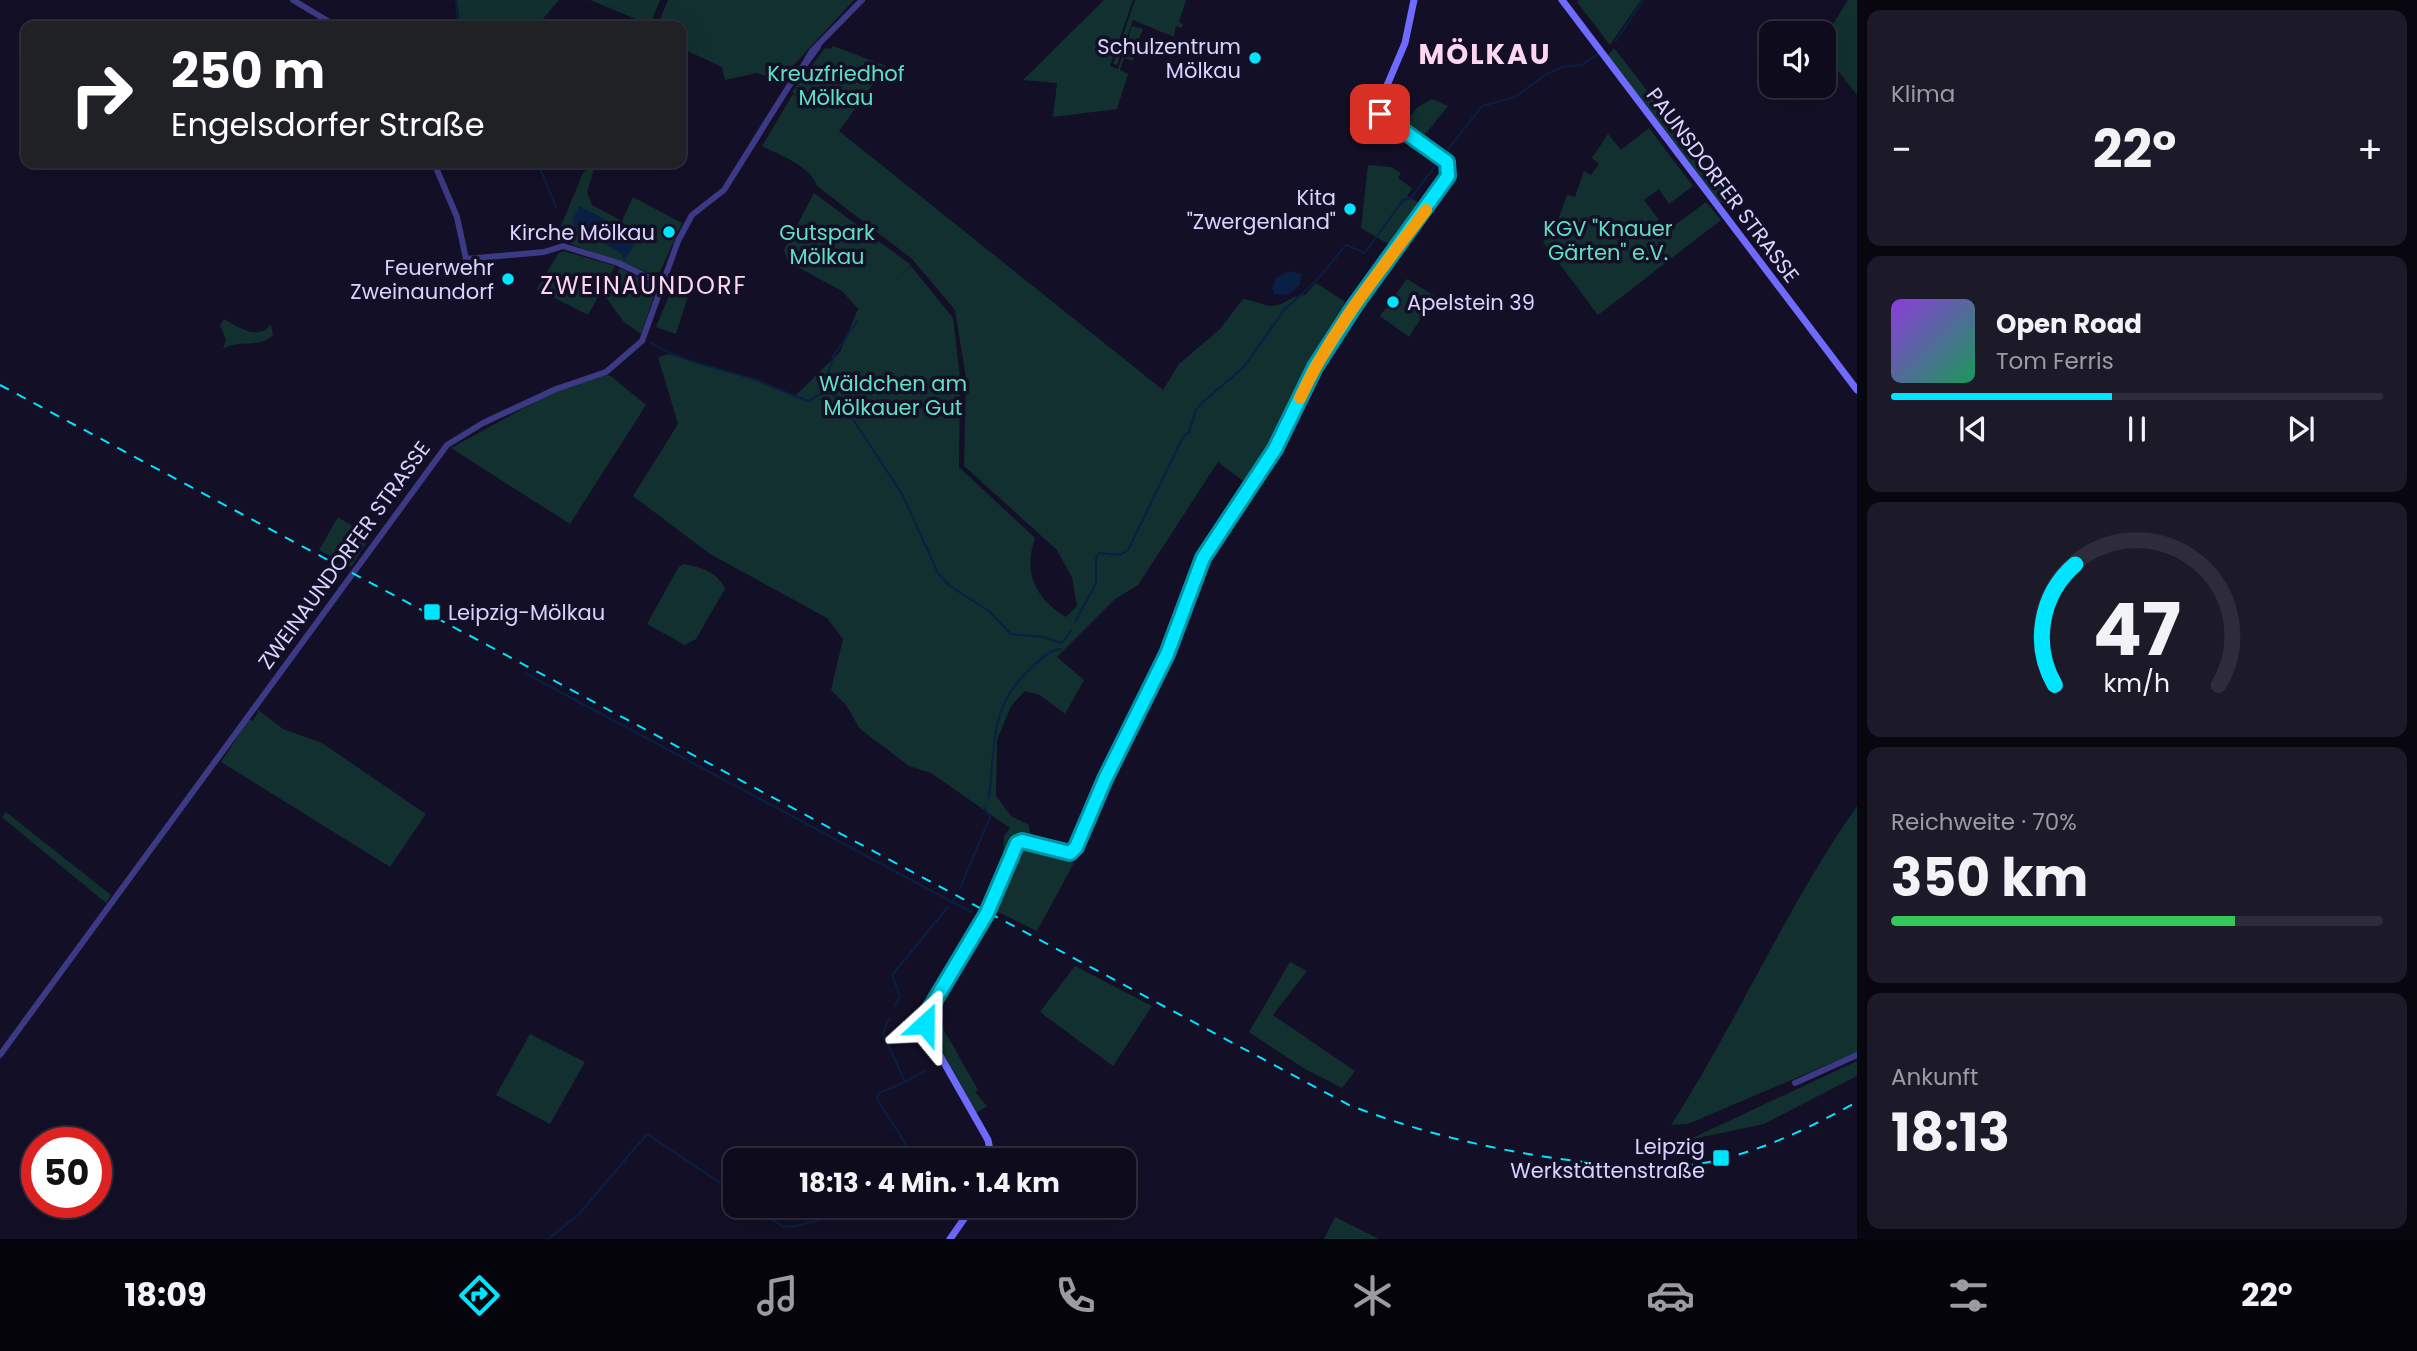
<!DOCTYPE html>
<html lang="de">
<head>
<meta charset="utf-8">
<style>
	:root { --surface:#0e0b1c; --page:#1c1929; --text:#f1f3f6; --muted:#9b9ba3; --line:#2e2b3b; --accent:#00e5ff }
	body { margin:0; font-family:Poppins,sans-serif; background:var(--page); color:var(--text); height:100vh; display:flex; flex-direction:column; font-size:26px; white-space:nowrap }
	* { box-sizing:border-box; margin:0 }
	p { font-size:23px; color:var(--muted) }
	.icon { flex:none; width:38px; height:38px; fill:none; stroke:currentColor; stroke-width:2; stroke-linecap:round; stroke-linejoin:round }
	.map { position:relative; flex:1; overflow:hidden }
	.panel { display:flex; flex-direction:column; gap:10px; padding:10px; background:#08060f; width:560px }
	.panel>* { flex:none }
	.banner { position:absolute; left:21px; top:21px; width:665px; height:147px; border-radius:14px; box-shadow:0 7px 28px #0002,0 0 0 2px var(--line); background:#202124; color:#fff; overflow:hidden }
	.fabs { position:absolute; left:1759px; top:21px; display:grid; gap:14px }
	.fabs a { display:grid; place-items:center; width:77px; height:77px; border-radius:14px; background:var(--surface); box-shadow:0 7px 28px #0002,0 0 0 2px var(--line); font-size:35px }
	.speed { position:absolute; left:21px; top:1127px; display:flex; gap:14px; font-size:35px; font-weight:700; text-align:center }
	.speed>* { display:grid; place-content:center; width:91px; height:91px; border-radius:50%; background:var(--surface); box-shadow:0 7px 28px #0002,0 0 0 2px var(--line); line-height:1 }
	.speed .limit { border:10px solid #d22; background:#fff; color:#111 }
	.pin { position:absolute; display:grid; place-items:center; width:60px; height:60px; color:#fff; margin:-30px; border-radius:14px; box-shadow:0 4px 10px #0006 }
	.me { position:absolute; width:77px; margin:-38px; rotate:24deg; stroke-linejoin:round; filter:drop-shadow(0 0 5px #0008) }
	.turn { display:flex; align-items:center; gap:24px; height:147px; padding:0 35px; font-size:32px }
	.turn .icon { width:91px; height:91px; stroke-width:2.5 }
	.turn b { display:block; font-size:49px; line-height:60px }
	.big { font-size:52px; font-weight:700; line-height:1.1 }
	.panel .card { flex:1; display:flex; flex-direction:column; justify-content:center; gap:10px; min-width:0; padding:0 24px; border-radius:14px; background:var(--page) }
	.panel .dial { align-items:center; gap:0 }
	.dial svg { height:182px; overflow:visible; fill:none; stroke:var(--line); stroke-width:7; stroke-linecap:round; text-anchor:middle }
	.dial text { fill:var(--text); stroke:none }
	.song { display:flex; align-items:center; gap:21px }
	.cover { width:84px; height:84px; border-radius:10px; background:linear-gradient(135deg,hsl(270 70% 55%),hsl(150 70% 35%)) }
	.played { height:7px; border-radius:4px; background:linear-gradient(90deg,var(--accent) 45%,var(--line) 45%) }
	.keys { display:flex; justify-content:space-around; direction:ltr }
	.heat { display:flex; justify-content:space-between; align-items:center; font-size:38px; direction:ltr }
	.charge { height:10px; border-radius:5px; background:linear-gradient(90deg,#34c759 70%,var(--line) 0) }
	.trip { position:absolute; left:723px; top:1148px; width:413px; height:70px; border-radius:14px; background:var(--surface); box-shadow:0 7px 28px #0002,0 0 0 2px var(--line); font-weight:700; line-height:70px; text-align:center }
	.tabs { display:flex; height:112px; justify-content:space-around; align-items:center; background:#06040b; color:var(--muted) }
	.tabs .icon { width:49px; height:49px }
	.tabs .on { color:var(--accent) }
	.tabs b { font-size:32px; color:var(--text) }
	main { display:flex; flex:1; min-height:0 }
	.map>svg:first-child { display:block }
</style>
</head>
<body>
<main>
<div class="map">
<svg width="1857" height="1239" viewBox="0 0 1857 1239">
	<rect width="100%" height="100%" fill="#130f26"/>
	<g fill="#12302f">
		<path d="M 457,0 L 559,0 L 537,26 L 460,26 Z"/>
		<path d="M 590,0 L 660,0 L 650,25 Z"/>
		<path d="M 668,0 L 854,0 L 779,81 L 757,73 L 725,80 L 722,67 L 681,48 L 681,26 L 657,26 Z"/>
		<path d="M 1104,0 L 1133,0 L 1110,66 L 1118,69 L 1132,26 L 1143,29 L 1133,52 L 1136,53 L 1133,61 L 1124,58 L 1120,70 L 1128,74 L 1117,109 L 1053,117 L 1057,83 L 1023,80 Z"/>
		<path d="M 1135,0 L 1186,0 L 1179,22 L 1183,24 L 1182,28 L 1176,26 L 1174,37 L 1133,20 L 1117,65 L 1113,64 Z"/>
		<path d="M 1579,0 L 1641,0 L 1610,45 L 1577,2 Z"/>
		<path d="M 1848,0 L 1857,0 L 1857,95 C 1819,44 1814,55 1848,0 Z"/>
		<path d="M 833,46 L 886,66 L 839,131 L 1163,390 L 1179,364 L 1220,329 L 1243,299 C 1253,300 1262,305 1271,306 C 1285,306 1292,294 1305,295 L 1316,283 L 1344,301 L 1347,312 L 1283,427 L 1247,484 L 1218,462 L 1138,585 L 1115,599 L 1057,657 L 1084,680 L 1065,714 L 1040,695 L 1025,691 L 1011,706 L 997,740 L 996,796 L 1011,816 L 1029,825 L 1030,834 L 1016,834 L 1003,858 L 1004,836 L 1010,828 L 931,773 L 909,766 L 860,729 L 846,705 L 831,690 L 843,639 L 827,618 L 710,554 L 633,496 L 678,424 L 658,357 L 668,354 L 761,381 L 795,396 L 840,352 L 858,309 L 842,291 L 788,262 L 784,250 L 814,193 L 911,265 L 896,281 L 911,266 L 953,318 L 960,377 L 959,467 L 1035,538 C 1023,573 1035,598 1066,617 L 1077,606 L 1072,578 L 1057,550 L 964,466 L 966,378 L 955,310 L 912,259 L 817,186 C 811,166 779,155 762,146 L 793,94 L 821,116 L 792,92 L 825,48 L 831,49 Z"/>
		<path d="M 1614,48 L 1729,196 L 1717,205 L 1607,56 Z"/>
		<path d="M 1432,99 L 1448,106 L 1424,136 L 1406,122 L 1418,107 Z"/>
		<path d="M 1649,128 L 1693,186 L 1669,204 L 1659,189 L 1644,200 L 1667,231 L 1706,202 L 1721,220 L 1598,315 L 1543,242 L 1555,228 L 1567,195 L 1575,197 L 1584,171 L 1591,175 L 1599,164 L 1592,158 L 1608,134 L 1621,150 Z"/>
		<path d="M 1368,165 L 1391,167 L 1401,173 L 1398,178 L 1412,188 L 1407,196 L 1421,204 L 1390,245 L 1361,228 Z"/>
		<path d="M 589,168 L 594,170 L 587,192 L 592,205 L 622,221 L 633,197 L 682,223 L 660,272 L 650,273 L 562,241 L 558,233 L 583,173 Z"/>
		<path d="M 564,251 L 615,266 L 588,315 L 537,289 L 558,254 Z"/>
		<path d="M 620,268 L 657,287 L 641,334 L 624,322 L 605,296 Z"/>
		<path d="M 1407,279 L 1435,296 L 1409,337 L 1380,316 Z"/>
		<path d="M 673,286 L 690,290 L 676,334 L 656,327 Z"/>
		<path d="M 224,319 C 239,328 259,341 271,324 L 273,335 C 260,349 238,339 223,349 L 226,340 L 220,325 Z"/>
		<path d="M 605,375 L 611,376 L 646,405 L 570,524 L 451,448 L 557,390 Z"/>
		<path d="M 338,517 L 370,537 L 351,567 L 319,550 Z"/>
		<path d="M 683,564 C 699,566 719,573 725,589 L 696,639 L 685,645 L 647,624 L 678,568 Z"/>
		<path d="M 257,709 L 283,729 L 322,743 L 426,814 L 390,867 L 221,762 L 249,719 L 252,721 L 258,713 Z"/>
		<path d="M 1857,806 L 1857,1052 L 1688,1124 L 1671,1125 C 1738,1021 1786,907 1857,806 Z"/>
		<path d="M 6,812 L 111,895 L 106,903 L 2,817 Z"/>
		<path d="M 1024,848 L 1074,863 L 1037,931 L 996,911 Z"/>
		<path d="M 1290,962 L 1307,971 L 1273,1015 L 1355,1071 L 1342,1088 L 1305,1069 L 1249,1032 Z"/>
		<path d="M 1075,966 L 1152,1006 L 1113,1066 L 1040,1012 Z"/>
		<path d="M 934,1021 L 940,1023 L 978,1090 L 975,1092 L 987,1106 L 976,1113 L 930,1030 L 929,1026 Z"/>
		<path d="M 530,1034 L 585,1062 L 550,1124 L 496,1095 Z"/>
		<path d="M 1857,1061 L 1857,1076 L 1764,1124 L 1688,1140 Z"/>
		<path d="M 1335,1217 L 1379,1239 L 1324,1239 Z"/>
	</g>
	<g fill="#0a1f44">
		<path d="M 579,206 L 639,237 L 624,261 L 621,253 L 574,227 L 572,221 Z"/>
		<path d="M 1288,271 L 1301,274 L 1300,285 L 1288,295 L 1274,294 L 1272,288 L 1276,278 Z"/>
	</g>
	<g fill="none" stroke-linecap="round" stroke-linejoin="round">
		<g stroke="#0a1f44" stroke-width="2">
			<path d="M 456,0 L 458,26"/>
			<path d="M 1616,41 L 1643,0"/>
			<path d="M 1445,153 L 1482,106 L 1515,97 L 1545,75 L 1562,67 L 1582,65 L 1598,54"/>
			<path d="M 538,163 L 556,207"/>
			<path d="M 650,342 C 681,362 719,368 753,379 C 772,386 789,395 809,401 C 821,393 826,389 839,398 L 902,494 L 938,573 L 950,586 L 989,611 L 1011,634 L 1043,637 L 1062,643 L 1071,631"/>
			<path d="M 822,392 L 833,357 L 857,321"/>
			<path d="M 1075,622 L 1096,583 L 1096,559 L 1099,553 L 1120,555 L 1128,550 L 1183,437 L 1189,432 L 1196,410 L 1204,401 L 1244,367 L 1284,310 L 1316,281 L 1346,245 L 1365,253 L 1403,200 L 1411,198 L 1439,161"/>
			<path d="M 525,673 L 971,912"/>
			<path d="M 989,797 C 996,744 988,706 1033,666 C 1042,658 1049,650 1061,649"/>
			<path d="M 960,888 L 990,817 L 984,807"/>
			<path d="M 951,903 L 955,898"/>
			<path d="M 895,1006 L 900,996 L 892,975 L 948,907"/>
			<path d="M 889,1018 L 883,1033 L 905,1082 L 879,1093 L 877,1099 L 916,1160"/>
			<path d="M 905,1082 L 924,1071"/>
			<path d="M 753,1206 L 782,1226 L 791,1227 L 874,1206"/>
			<path d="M 548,1239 L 579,1214 L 647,1134 L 735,1193"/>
		</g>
		<g stroke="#3d3a85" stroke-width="6">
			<path d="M 293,0 L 336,26"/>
			<path d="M 800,71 L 812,51 L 862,0"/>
			<path d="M 434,163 L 457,217 L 466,259 L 544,252 L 563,246 L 618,263 L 650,278 L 665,279"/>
			<path d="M 0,1055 L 447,445 L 483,423 L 556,389 L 606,372 L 642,341 L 678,241 L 692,215 L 724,190 L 789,86 L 818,47"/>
			<path d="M 1795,1083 L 1857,1055"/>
		</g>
		<g stroke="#6f6bff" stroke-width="7">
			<path d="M 1562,0 L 1857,390"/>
			<path d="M 992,1160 L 988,1140 L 926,1031 L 925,1016 L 987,913 L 1017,843 L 1022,841 L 1070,853 L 1076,847 L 1105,779 L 1167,654 L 1203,558 L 1275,449 L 1315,367 L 1355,305 L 1448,176 L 1447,162 L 1377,109 L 1405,43 L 1414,0"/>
			<path d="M 950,1239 L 973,1206"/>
		</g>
		<g stroke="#00e5ff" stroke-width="2" stroke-dasharray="10 9" stroke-linecap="butt">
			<path d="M 0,385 L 1349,1105 C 1441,1141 1539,1160 1637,1167"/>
			<path d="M 1645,1168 C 1724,1169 1789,1139 1857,1102"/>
		</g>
	</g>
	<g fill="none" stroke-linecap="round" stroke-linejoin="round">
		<g stroke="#0095a6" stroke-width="18">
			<path id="route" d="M 925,1024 L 929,1010 L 987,913 L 1017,843 L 1022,841 L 1070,853 L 1076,847 L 1105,779 L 1167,654 L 1203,558 L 1275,449 L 1315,367 L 1355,305 L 1448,176 L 1447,162 L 1380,114"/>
		</g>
		<use href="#route" stroke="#00e5ff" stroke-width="12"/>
		<path stroke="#f59e0b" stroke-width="12" d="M 1300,398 C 1331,330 1381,270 1426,210"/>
	</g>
	<g fill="#00e5ff" stroke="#130f26" stroke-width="2.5">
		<circle cx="1255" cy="58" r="7"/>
		<circle cx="1350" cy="209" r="7"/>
		<circle cx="669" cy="232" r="7"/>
		<circle cx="508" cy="279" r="7"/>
		<circle cx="1393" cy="302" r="7"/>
		<rect x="423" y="603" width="18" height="18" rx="3.5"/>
		<rect x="1712" y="1149" width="18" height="18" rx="3.5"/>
	</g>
	<g text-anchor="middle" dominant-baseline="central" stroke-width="7" stroke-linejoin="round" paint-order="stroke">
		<g font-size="21" fill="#d9d4ff" stroke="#130f26" text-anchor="end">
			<text x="1241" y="46">Schulzentrum<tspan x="1241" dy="24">Mölkau</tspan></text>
			<text x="1336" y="197">Kita<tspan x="1336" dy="24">"Zwergenland"</tspan></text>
			<text x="655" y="232">Kirche Mölkau</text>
			<text x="494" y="267">Feuerwehr<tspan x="494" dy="24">Zweinaundorf</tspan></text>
			<text x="1407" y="302" text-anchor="start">Apelstein 39</text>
			<text x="448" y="612" text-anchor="start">Leipzig-Mölkau</text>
			<text x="1705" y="1146">Leipzig<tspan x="1705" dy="24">Werkstättenstraße</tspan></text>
		</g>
		<g font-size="21" fill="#5fe0c0" stroke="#130f26">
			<text x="836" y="73">Kreuzfriedhof<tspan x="836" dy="24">Mölkau</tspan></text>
			<text x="1608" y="228">KGV "Knauer<tspan x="1608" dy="24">Gärten" e.V.</tspan></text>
			<text x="827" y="232">Gutspark<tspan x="827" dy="24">Mölkau</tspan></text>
			<text x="893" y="383">Wäldchen am<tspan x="893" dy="24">Mölkauer Gut</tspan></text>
		</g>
		<g font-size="21" fill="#d9d4ff" stroke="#130f26">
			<text transform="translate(1723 185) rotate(53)">PAUNSDORFER STRASSE</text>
			<text transform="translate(344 555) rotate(-54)">ZWEINAUNDORFER STRASSE</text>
		</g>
		<g font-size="24" letter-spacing="2" fill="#ffd6f0" stroke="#130f26">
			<text x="644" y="285">ZWEINAUNDORF</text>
		</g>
		<g font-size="28" font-weight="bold" letter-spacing="2" fill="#ffd6f0" stroke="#130f26">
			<text x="1485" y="54">MÖLKAU</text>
		</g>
	</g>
</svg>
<div class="fabs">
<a><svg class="icon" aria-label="sound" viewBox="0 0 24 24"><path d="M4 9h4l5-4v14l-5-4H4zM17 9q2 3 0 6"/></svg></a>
</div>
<div class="speed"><div class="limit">50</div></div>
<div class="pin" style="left:1380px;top:114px;background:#d93025"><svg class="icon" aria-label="arrive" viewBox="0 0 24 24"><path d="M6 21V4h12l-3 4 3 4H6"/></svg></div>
<svg class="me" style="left:925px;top:1024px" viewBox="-20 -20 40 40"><path d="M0-17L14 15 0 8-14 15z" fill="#00e5ff" stroke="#fff" stroke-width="4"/></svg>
<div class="trip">18:13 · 4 Min. · 1.4 km</div>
<div class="banner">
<div class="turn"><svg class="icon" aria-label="right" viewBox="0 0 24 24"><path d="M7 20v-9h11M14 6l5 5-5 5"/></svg><div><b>250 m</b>Engelsdorfer Straße</div></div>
</div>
</div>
<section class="panel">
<div class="card"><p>Klima</p>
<div class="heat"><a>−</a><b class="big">22°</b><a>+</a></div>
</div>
<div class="card">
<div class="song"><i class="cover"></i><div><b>Open Road</b><p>Tom Ferris</p></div></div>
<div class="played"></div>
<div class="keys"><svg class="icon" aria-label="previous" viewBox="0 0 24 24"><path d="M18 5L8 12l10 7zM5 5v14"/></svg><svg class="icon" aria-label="pause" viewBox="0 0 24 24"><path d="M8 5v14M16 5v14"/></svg><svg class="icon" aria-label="next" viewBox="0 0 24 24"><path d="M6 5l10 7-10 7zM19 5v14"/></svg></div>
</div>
<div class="card dial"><svg viewBox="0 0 100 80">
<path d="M14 69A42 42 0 1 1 86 69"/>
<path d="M14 69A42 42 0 0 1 23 16" stroke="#00e5ff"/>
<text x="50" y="56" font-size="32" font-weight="700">47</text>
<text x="50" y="72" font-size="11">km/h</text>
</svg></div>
<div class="card"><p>Reichweite · 70%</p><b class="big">350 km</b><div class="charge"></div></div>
<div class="card"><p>Ankunft</p><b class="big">18:13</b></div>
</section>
</main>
<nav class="tabs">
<b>18:09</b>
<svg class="icon on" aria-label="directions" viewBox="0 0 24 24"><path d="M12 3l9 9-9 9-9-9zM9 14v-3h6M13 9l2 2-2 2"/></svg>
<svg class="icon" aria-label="music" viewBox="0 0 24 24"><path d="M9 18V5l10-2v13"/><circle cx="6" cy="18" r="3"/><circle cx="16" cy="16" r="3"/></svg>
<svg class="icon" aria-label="phone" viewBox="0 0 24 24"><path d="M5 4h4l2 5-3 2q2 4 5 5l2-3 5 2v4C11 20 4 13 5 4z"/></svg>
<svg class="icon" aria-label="climate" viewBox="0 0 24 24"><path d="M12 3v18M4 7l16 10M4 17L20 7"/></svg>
<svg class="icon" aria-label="car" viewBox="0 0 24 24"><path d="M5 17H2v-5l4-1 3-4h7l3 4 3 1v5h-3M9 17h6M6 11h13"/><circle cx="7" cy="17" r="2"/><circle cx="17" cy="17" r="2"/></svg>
<svg class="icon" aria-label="filters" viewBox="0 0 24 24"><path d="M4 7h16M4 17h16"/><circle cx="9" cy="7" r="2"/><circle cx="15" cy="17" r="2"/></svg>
<b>22°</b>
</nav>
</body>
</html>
